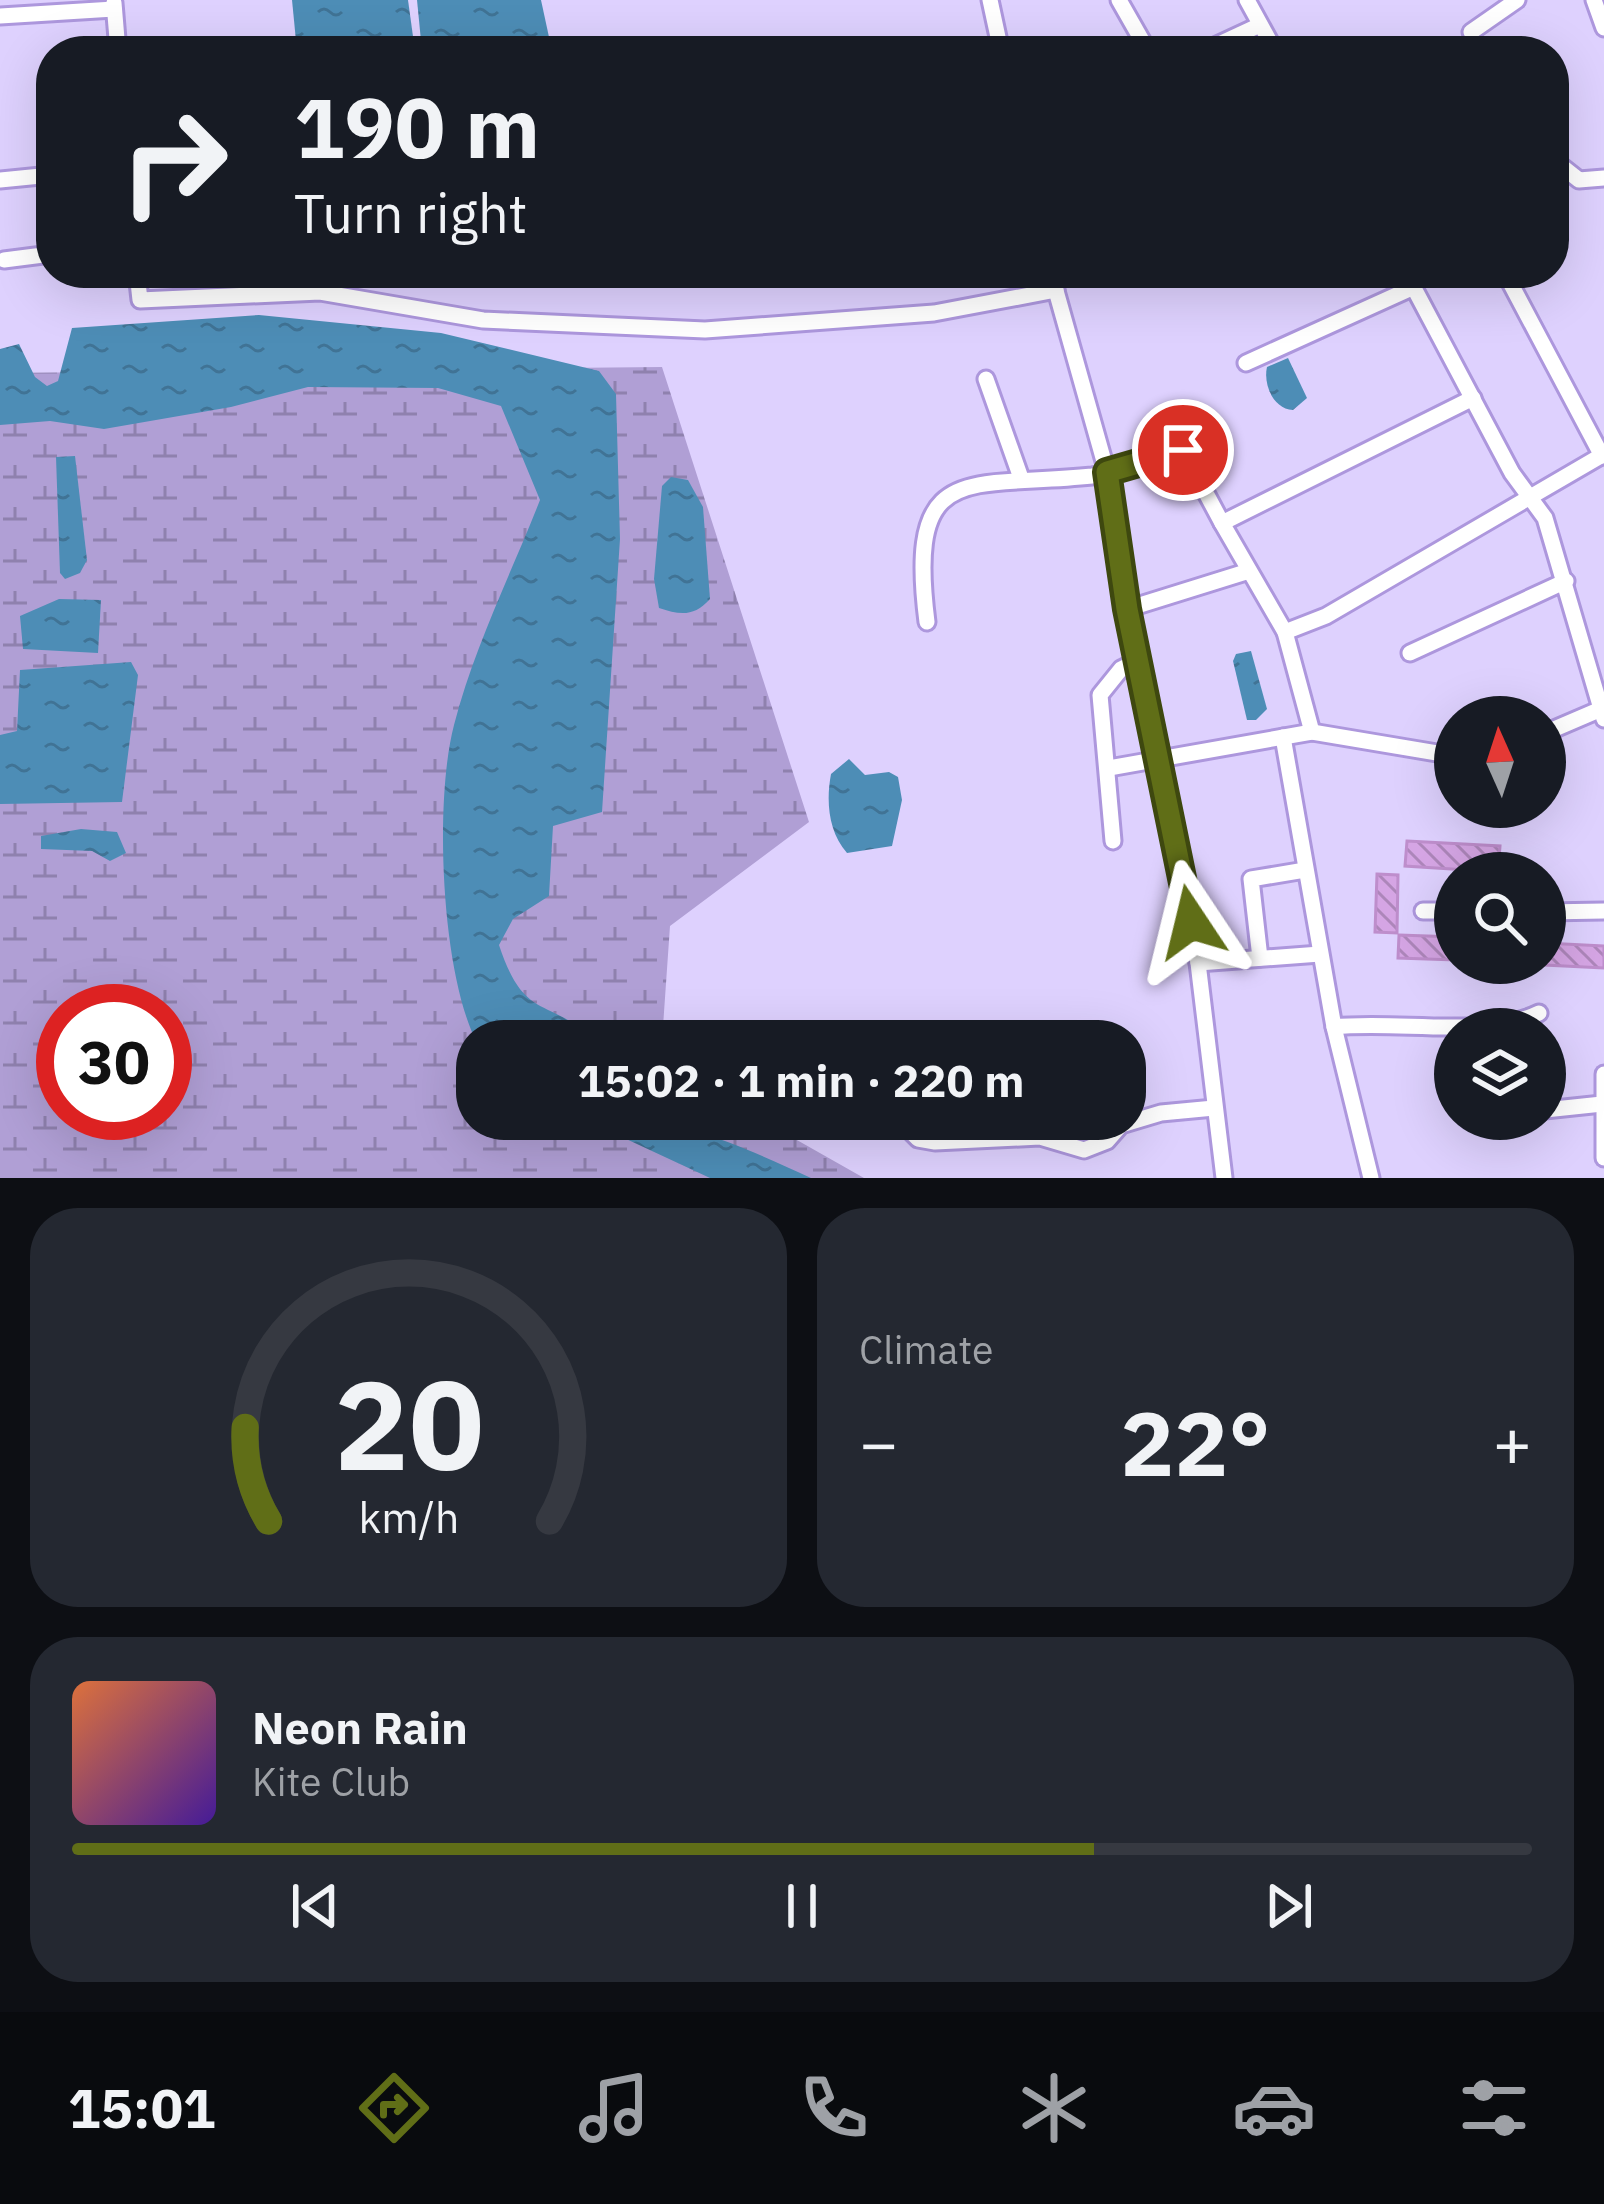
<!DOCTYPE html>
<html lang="en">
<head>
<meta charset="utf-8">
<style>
	:root { --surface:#171b24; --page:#242831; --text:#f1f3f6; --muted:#9ea1a6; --line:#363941; --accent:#606e17 }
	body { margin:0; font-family:"IBM Plex Sans",sans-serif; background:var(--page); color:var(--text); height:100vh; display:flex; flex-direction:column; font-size:45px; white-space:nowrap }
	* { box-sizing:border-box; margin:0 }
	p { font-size:39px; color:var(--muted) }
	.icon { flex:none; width:66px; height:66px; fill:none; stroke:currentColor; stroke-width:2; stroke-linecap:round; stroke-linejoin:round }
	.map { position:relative; height:1178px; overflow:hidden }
	.panel { display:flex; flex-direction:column; gap:30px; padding:30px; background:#0d0f14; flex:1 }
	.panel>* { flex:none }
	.hud { position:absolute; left:36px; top:36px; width:1533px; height:252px; border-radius:48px; box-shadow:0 12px 48px #0002; background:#171b24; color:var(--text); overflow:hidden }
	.needle { width:78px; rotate:357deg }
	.fabs { position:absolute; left:1434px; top:696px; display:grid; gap:24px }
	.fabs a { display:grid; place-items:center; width:132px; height:132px; border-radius:50%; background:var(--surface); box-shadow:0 12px 48px #0002; font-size:60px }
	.speed { position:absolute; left:36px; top:984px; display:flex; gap:24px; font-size:60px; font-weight:700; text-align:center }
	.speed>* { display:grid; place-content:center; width:156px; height:156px; border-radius:50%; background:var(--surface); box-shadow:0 12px 48px #0002; line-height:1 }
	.speed .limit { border:18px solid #d22; background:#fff; color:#111 }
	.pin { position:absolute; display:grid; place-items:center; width:102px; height:102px; color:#fff; margin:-51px; border:6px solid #fff; border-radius:50%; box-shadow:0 3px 12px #0007 }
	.me { position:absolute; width:132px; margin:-66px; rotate:350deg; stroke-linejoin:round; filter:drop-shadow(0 0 9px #0008) }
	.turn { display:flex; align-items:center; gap:42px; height:252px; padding:0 60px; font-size:54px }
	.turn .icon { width:156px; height:156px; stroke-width:2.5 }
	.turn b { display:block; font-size:84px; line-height:102px }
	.big { font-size:90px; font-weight:700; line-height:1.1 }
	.panel .tile { flex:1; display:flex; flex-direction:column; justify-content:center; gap:18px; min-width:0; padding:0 42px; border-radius:48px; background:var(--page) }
	.panel .dial { align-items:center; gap:0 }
	.dial svg { height:312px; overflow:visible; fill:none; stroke:var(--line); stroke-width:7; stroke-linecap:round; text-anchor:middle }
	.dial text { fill:var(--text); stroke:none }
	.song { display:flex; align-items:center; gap:36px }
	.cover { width:144px; height:144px; border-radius:18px; background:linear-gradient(135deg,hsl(20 70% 55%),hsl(260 70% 35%)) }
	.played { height:12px; border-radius:6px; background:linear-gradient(90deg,var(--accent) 70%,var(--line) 70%) }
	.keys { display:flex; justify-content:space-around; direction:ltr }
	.heat { display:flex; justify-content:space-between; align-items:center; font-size:66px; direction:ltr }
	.panel .tiles { flex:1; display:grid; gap:30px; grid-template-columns:1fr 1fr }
	.tile:last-child { grid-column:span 2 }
	.trip { position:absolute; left:456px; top:1020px; width:690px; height:120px; border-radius:48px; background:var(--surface); box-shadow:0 12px 48px #0002; font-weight:700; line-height:120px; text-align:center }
	.dock { display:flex; height:192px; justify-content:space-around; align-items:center; background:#090b0e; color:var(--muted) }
	.dock .icon { width:84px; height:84px }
	.dock .on { color:var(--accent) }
	.dock b { font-size:54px; color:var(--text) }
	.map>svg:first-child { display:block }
</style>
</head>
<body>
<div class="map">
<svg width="1604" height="1178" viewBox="0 0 1604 1178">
	<defs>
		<pattern id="wetland-marsh" width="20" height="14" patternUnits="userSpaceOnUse" patternTransform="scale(3)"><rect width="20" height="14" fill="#b09fd5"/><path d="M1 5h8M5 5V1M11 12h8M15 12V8" fill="none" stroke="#8f81ae"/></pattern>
		<pattern id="water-ripples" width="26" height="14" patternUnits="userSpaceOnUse" patternTransform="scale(3)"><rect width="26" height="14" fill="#4d8db6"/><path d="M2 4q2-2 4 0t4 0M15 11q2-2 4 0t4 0" fill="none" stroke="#407395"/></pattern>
		<pattern id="building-back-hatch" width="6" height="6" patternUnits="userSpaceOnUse" patternTransform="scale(3)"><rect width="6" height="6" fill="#d5a5e4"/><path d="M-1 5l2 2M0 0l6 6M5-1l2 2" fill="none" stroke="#ad86ba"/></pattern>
	</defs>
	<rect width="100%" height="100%" fill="#ded1fe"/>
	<path fill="url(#wetland-marsh)" fill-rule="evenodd" d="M 662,367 L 809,822 L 670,926 L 662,1041 L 477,1041 L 477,1119 L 760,1119 L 864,1178 L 0,1178 L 0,373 ZM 63,1011 L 165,1011 L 165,1113 L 63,1113 Z"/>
	<g fill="url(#water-ripples)">
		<path d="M 292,0 L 408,0 L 415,51 L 297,51 Z"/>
		<path d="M 417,0 L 541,0 L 552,51 L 422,51 Z"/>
		<path d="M 259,315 L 441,333 L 599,371 L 616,394 L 620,539 L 602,812 L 553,826 L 549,896 L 513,919 L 499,945 C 525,1024 549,995 594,1041 L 477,1043 C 441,973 434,801 454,725 C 474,647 511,574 540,500 L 501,406 L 438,388 L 308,387 L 231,407 L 104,429 L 50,421 L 0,425 L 0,349 L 19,344 L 35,377 L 47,386 L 58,381 L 72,328 Z"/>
		<path d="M 1288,358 L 1307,398 L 1293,410 C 1273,409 1263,384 1267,367 Z"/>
		<path d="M 75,456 L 87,560 L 80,573 L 65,579 L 60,573 L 56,457 Z"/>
		<path d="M 671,477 L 688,480 L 703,507 L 710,599 C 694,617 680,615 659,608 L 654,579 L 662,486 Z"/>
		<path d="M 59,599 L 101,600 L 98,653 L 23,649 L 20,616 Z"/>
		<path d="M 1251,651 L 1267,709 L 1256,720 L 1247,720 L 1233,661 L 1236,654 Z"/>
		<path d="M 131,662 L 138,675 L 122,802 L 0,804 L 0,735 L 17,731 L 20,670 Z"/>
		<path d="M 849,759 L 865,775 L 889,772 L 898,777 L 902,800 L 892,846 L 847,853 C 828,831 826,801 831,774 Z"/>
		<path d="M 81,829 L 117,832 L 126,853 L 110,861 L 92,851 L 41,849 L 41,836 Z"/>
		<path d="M 610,1119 C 685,1119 743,1147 811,1178 L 710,1178 L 609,1131 Z"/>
	</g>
	<g fill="url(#building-back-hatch)" stroke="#be8ecc" stroke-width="3">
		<path d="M 1407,841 L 1500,846 L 1498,872 L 1405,866 Z"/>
		<path d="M 1377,874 L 1398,875 L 1397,933 L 1375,932 Z"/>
		<path d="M 1399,935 L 1455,937 L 1455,960 L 1398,958 Z"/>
		<path d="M 1545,943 L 1604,946 L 1604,968 L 1545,965 Z"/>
	</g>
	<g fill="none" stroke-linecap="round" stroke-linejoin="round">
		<g stroke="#ad97dd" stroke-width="21">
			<g id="minor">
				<path d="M 990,0 L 1001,51"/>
				<path d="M 1119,0 L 1148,51"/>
				<path d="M 1247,0 L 1275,51"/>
				<path d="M 1594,0 L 1604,28"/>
				<path d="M 114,3 L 118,51"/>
				<path d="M 0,16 L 114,9"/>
				<path d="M 1471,32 L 1517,0"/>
				<path d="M 1204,51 L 1260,25"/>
				<path d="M 1555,161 L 1579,180 L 1604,178"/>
				<path d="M 0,180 L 51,175"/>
				<path d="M 4,260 L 51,254"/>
				<path d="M 137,273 L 140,300 L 320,292 L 483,320 L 705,330 L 934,313 L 1056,290"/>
				<path d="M 1051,273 L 1107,472 L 1127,609 L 1162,758 L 1198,963 L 1224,1178"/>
				<path d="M 1406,273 L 1512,473 L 1545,518 L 1604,719"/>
				<path d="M 1505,273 L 1602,456"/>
				<path d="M 1246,363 L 1414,287"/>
				<path d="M 986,379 L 1021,478"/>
				<path d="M 1473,398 L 1222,523 L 1285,632 L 1326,616 L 1604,454"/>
				<path d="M 1127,609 L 1249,571"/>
				<path d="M 927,622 C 906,458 968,489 1092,476 C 1123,472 1152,450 1183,450 L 1222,523"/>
				<path d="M 1285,632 L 1312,732"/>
				<path d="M 1410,653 L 1566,581"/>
				<path d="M 1545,733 L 1601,709"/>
				<path d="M 1283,737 L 1334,1027 L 1371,1178"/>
				<path d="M 1109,768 L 1312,732 L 1455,756"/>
				<path d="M 1113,841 L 1100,695 L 1121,669 L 1139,660"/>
				<path d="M 1423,911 L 1455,911"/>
				<path d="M 1545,912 L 1604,911"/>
				<path d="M 1260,958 L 1251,879 L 1305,870"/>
				<path d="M 1198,963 L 1320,954"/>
				<path d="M 1334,1027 C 1397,1020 1486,1039 1539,1013"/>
				<path d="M 1604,1074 L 1604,1158"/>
				<path d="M 1545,1110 L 1602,1104"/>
				<path d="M 905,1126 L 918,1139 L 935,1142 L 1040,1137 L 1084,1150 L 1107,1141 L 1121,1125 L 1161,1113 L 1214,1108"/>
			</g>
		</g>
		<use href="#minor" stroke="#fff" stroke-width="15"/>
	</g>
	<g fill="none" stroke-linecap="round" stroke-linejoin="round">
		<g stroke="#3e480f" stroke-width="30">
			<path id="route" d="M 1183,450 L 1107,472 L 1127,609 L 1191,922"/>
		</g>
		<use href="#route" stroke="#606e17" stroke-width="21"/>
	</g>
</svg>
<div class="fabs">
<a><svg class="needle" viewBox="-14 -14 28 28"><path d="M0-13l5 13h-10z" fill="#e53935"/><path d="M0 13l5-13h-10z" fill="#9ea1a6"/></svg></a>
<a><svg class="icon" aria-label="search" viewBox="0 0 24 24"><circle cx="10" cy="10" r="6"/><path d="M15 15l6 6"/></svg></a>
<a><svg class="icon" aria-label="layers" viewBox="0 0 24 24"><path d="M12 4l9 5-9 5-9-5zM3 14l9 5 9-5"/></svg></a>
</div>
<div class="speed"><div class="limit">30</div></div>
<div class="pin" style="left:1183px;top:450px;background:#d93025"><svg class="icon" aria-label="arrive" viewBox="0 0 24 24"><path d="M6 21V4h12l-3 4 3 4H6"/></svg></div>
<svg class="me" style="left:1191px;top:922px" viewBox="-20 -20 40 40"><path d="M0-17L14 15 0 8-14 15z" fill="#606e17" stroke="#fff" stroke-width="4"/></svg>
<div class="trip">15:02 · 1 min · 220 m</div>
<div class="hud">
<div class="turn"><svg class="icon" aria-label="right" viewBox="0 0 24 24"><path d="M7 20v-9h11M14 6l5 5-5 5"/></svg><div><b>190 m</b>Turn right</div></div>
</div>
</div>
<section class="panel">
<div class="tiles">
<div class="tile dial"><svg viewBox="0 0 100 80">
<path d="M14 69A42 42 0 1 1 86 69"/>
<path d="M14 69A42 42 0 0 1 8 45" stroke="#606e17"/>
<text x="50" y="56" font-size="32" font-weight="700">20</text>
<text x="50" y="72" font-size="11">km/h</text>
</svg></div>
<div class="tile"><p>Climate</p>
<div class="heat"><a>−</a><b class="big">22°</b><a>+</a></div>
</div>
<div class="tile">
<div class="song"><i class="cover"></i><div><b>Neon Rain</b><p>Kite Club</p></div></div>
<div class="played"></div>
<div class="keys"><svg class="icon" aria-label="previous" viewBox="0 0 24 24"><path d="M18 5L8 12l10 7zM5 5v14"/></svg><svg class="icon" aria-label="pause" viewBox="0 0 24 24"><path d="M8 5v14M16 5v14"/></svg><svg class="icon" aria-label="next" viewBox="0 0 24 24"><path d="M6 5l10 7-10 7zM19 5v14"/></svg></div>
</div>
</div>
</section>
<nav class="dock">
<b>15:01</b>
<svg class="icon on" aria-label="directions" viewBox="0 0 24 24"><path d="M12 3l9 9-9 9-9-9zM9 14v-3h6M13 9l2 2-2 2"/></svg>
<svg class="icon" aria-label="music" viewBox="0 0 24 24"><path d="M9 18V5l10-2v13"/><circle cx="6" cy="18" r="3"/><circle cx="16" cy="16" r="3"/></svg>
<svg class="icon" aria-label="phone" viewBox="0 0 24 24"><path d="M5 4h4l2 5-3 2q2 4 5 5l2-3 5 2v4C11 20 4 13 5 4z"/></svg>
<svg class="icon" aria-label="climate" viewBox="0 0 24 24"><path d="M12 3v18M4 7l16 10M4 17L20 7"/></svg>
<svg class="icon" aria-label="car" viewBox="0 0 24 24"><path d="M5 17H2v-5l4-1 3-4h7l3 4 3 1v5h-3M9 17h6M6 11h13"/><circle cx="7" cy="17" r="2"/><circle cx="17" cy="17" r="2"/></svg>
<svg class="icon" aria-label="filters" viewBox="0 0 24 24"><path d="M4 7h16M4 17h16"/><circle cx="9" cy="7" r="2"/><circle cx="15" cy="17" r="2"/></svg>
</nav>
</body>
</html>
